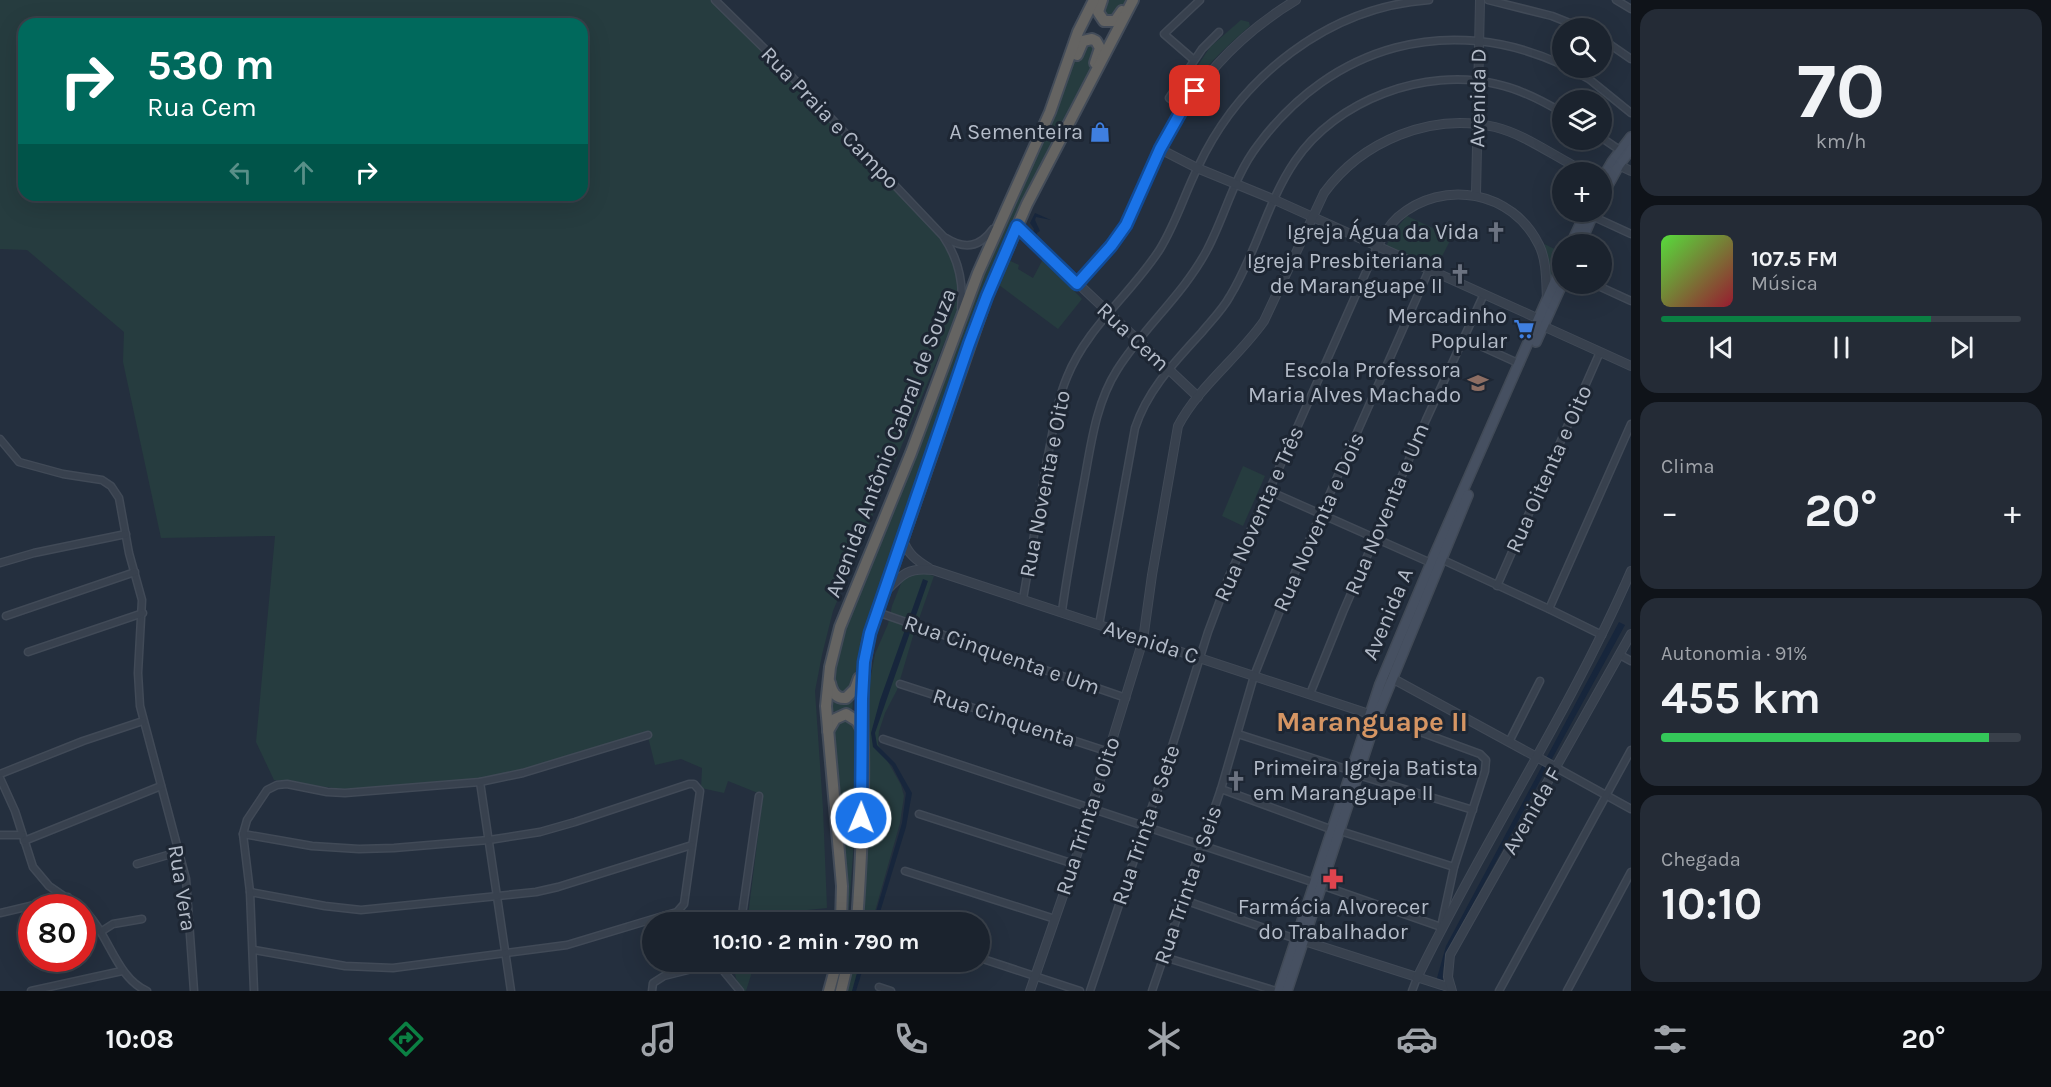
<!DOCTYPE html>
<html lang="pt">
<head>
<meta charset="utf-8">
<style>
	:root { --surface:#1b232e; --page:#242b36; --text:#f1f3f6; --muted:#a0a4aa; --line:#39404a; --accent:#0b8043 }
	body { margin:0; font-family:Karla,sans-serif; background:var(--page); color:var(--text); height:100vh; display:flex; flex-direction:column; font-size:22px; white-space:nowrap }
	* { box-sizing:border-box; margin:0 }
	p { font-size:20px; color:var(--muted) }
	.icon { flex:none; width:33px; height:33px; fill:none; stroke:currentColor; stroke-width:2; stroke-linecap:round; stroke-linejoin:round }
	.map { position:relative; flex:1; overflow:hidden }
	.details { display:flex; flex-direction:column; gap:9px; padding:9px; background:#0f1319; width:420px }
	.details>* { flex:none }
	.top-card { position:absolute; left:18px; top:18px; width:570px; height:183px; border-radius:18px; box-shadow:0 6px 24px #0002,0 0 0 2px var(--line); background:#00695c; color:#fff; overflow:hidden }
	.buttons { position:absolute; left:1552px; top:18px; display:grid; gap:12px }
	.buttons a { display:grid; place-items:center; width:60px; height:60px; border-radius:50%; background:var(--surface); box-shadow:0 6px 24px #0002,0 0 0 2px var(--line); font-size:30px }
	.speed { position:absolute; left:18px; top:894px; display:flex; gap:12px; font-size:30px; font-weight:700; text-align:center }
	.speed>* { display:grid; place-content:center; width:78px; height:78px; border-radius:50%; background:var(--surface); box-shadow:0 6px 24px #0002,0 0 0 2px var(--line); line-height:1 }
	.speed .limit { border:9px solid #d22; background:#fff; color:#111 }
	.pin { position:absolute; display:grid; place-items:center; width:51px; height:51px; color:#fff; margin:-26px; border-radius:12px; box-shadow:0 3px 9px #0006 }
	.me { position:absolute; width:66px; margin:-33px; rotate:1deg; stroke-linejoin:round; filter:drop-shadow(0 0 4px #0008) }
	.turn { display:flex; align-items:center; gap:21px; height:126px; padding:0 30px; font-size:27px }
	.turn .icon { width:78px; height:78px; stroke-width:2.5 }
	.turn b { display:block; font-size:42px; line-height:51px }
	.lanes { display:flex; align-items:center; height:57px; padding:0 30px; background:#0003; justify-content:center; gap:30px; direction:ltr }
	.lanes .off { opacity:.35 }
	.big { font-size:45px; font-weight:700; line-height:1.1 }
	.details .tile { flex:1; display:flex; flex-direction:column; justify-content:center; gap:9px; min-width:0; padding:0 21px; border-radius:18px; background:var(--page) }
	.details .dial { align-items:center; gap:0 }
	.dial b { font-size:78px; line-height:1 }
	.song { display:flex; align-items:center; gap:18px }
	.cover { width:72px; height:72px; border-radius:9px; background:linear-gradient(135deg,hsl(110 70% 55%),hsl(350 70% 35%)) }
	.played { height:6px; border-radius:3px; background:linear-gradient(90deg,var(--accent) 75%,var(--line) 75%) }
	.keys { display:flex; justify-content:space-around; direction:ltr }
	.heat { display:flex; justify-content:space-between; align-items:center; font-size:33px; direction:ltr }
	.charge { height:9px; border-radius:4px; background:linear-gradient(90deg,#34c759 91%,var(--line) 0) }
	.trip { position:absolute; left:642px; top:912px; width:348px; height:60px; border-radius:30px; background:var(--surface); box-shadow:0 6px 24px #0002,0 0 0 2px var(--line); font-weight:700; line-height:60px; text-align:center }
	.tab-bar { display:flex; height:96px; justify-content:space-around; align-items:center; background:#0b0e12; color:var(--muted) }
	.tab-bar .icon { width:42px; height:42px }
	.tab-bar .current { color:var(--accent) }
	.tab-bar b { font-size:27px; color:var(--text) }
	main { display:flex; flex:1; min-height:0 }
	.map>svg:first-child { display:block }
</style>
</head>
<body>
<main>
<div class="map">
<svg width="1631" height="991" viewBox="0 0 1631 991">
	<rect width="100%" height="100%" fill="#242f3e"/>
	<g fill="#263c3f" fill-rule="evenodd">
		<path d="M 0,0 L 712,0 L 941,235 L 958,270 L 960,305 L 833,611 L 822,655 L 815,691 L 823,809 L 827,908 L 748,916 L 763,795 L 728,781 L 724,793 L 701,788 L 702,768 L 681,759 L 655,765 L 648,737 L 480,784 L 341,789 L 274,780 L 256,742 L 275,536 L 161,538 L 123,362 L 124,332 L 27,250 L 0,249 ZM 24,24 L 582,24 L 582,195 L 24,195 Z"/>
		<path d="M 1103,0 L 1129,0 L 1114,21 L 1103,20 Z"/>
		<path d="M 1241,20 L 1249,22 L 1250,26 C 1224,48 1203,69 1183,97 L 1181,99 L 1178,96 L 1210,47 Z"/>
		<path d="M 1083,40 L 1101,45 L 1091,74 L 1004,258 L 1019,265 L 1018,269 L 1033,278 L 1043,259 L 1082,299 L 1058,329 L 995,282 L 862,646 L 855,684 L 850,693 L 836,694 L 831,667 L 841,627 L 979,273 Z"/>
		<path d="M 1407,216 L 1452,237 L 1437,266 L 1386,246 L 1395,230 Z"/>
		<path d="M 1540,242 L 1563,253 L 1563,262 L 1548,299 Z"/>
		<path d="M 1243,466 L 1265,476 L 1243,526 L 1222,516 Z"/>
		<path d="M 912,573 L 924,573 L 934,576 L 913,636 L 897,690 L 885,713 L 879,731 L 878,744 L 901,785 L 904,796 L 900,823 L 872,922 L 859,922 L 869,686 L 875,654 L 888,624 L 892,606 L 902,581 Z"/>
		<path d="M 853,700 L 852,716 L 840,711 L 831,711 L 827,701 L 841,704 Z"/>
		<path d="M 839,717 L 856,724 L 861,746 L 848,922 L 843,922 L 832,725 Z"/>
		<path d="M 830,910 L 830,922 L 744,922 L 744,918 Z"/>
		<path d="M 736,962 L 755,962 L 746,991 L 743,991 C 736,981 733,974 736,962 Z"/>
		<path d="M 851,962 L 861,962 L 853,991 L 843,991 Z"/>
	</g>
	<g fill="#17263c">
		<path d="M 1035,213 L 1051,220 L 1036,217 L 1035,220 L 1040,231 L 1037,233 L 1037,240 L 1077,273 L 1074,275 L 1032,236 L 1034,229 L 1030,223 Z"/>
		<path d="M 923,579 L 928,581 L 875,733 L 877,745 L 895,763 L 912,793 L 906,827 L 877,922 L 873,922 L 902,823 L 906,793 L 892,766 L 873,747 L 871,733 L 880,700 Z"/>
		<path d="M 1619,622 L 1625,625 L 1457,933 C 1448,952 1438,970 1445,991 L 1441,991 L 1437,978 L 1446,946 Z"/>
		<path d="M 860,962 L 865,962 L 856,991 L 852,991 Z"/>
	</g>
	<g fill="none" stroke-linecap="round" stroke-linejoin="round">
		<g stroke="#414a57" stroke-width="9">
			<g id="minor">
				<path d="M 715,0 L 774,58 L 943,236 C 958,258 964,282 961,308"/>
				<path d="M 1488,0 L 1552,16 L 1582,28"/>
				<path d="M 1616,0 L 1631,9"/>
				<path d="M 1602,39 L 1631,59"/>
				<path d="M 1194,60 L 1164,34 L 1200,0"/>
				<path d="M 1569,68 L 1589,79 L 1631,113"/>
				<path d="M 1183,108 L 1169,98 L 1202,49 L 1219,32"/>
				<path d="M 1602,138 L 1624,153"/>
				<path d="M 1592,216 L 1631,234"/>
				<path d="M 946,238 C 965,250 980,247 993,229"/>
				<path d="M 1077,284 L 1111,246 L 1127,225 L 1160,149"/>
				<path d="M 1594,284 L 1631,301"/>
				<path d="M 1463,338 L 1520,364"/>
				<path d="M 0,439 L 19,462 L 63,474 L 102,480 L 111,486 L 119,498 L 129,553 L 142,600 L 138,673 L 140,706 L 186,879 L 194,991"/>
				<path d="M 1269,491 L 1431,563 L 1441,559 L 1549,609 L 1602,635"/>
				<path d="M 0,563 L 34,553 L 126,534"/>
				<path d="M 1497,586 L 1600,352"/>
				<path d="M 1023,599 C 1031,553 1039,506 1047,460 C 1053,433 1056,403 1067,377 C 1087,327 1132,293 1160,249 C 1177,221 1184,195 1198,167 C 1240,77 1328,7 1429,0"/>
				<path d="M 1549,609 L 1631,424"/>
				<path d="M 1062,611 C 1068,568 1076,525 1084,482 C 1091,444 1096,403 1117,370 C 1144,327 1183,295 1207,250 C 1225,216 1234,176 1258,145 C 1332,45 1449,12 1563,65"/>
				<path d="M 877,612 L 1126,698"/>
				<path d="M 6,616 L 135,572"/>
				<path d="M 1099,625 L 1135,428 C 1148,389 1175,362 1202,332 C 1212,320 1223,309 1230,296 C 1256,254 1267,202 1295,161 C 1336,100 1425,67 1496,84 C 1520,89 1543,101 1563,113"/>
				<path d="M 28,652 L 143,613"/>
				<path d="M 1620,655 L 1631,661"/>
				<path d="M 900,684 L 1109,752"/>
				<path d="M 1310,694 L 1343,612 L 1426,420 L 1484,294"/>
				<path d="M 1238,734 L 1352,771"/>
				<path d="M 883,739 L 1315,883"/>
				<path d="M 1509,742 L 1540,681"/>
				<path d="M 1555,767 L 1631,809"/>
				<path d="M 0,774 L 83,741 L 143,721"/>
				<path d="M 1358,775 L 1473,810"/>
				<path d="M 0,778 L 15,811 L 33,867 L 49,886 L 81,908"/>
				<path d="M 480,782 L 511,991"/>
				<path d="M 1221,789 L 1333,830"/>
				<path d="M 919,814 L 1074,864"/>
				<path d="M 1340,831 L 1454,867"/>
				<path d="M 243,834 L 312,846 L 359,849 L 394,848 L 489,840 L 540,832 L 575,822 L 689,784 L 694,784 L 700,791 L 684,904 L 677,912 L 663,916 L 567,945 L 393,968 L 345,966 L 254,950"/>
				<path d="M 0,835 L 22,835"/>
				<path d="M 24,841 L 161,786"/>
				<path d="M 137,864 L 178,852"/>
				<path d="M 905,871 L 1055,919"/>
				<path d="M 1321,885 L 1441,927 L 1454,867 L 1485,771 L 1486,760 L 1480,754 L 1374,715"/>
				<path d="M 250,892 L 325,906 L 361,910 L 536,892 L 558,887 L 692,845"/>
				<path d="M 1184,900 L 1296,939"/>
				<path d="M 82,908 C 109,932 115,977 147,991"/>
				<path d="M 0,913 L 68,897"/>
				<path d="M 741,922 L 759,796"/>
				<path d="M 102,931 L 113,924 L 142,919"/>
				<path d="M 1164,957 L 1276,991"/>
				<path d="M 980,958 L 1080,991"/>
				<path d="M 717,963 L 740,991"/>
				<path d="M 879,987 L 891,991"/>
				<path d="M 31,991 L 122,971"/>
				<path d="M 254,991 L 250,892 L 243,834 L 247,820 L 267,790 L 277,785 L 287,784 L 327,792 L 345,793 L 480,782 L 523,773 L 648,735"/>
				<path d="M 652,991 L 653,983 L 664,976 L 720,962"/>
				<path d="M 1090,991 L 1169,756 L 1208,632 L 1229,576 L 1269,491 L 1377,247"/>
				<path d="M 1152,991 L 1221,789 L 1254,676 L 1296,570 L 1429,270"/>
				<path d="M 1412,991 L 1417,978"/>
				<path d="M 1499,991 L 1631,750"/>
				<path d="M 1567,991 L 1631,872"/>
			</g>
		</g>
		<g stroke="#414a57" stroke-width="10">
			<g id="tertiary">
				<path d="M 1296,0 C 1233,38 1195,84 1160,149 L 1197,168 L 1275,200 L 1539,319 L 1543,326 L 1631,366"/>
				<path d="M 1616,164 L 1631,171"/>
				<path d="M 1476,195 L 1480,0"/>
				<path d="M 1017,226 L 1198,397"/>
				<path d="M 1377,247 C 1383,236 1389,225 1398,217 C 1443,178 1513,191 1539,245 C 1547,261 1546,282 1547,300"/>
				<path d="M 903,540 C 908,554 916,560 929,568"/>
				<path d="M 886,591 C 902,574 909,567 933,570 L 1369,714"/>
				<path d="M 1388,676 L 1555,767"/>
				<path d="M 1298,939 L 1451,988"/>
				<path d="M 1417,978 C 1484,840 1570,712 1631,571"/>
				<path d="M 1030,991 L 1074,864 L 1143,640 L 1152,575 L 1178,426 C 1199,386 1238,358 1264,321 L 1324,193 C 1362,141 1431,112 1495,127 C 1527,135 1556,158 1586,172"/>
				<path d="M 1452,991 L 1448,977 L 1450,955 L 1631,634"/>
			</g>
		</g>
		<g stroke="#414a57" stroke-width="12">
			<g id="secondary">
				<path d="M 1602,179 L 1612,162 L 1631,137"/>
				<path d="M 1602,196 L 1619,165 L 1631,149"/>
				<path d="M 1571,244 L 1586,212"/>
				<path d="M 1580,244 L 1594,212"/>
				<path d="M 1536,342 L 1563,282"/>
				<path d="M 1279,991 L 1380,684 L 1431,563 L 1563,263"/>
				<path d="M 1287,991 L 1377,716 L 1468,495"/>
			</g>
		</g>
		<g stroke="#434c59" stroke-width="14">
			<g id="trunk">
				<path d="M 1102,0 L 1098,12 L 1104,21 L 1115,21 L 1122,11"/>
				<path d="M 1077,55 L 1083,41 L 1092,39 L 1096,41 L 1100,48 L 1095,63"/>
				<path d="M 830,683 C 832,692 836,699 846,698 L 855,689 L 859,678"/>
				<path d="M 828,731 L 835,719 L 846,714 L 857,721 L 862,730"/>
				<path d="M 841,922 L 842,886 L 826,706 L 830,667 L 840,627 L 911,453 L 978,273 L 1050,112 L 1078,32 L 1094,0"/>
				<path d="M 857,922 C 861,865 864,805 863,747 C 862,708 861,670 870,633 L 987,296 L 1027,204 L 1133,0"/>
				<path d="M 829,991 L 837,962"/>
				<path d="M 841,991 L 848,962"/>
			</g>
		</g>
		<use href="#minor" stroke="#38414e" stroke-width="6"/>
		<use href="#tertiary" stroke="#38414e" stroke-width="8"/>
		<use href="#secondary" stroke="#465061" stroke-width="9"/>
		<use href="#trunk" stroke="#656462" stroke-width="10"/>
	</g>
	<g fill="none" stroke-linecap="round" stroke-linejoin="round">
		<g stroke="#114b97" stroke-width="15">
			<path id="route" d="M 861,818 L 862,699 L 864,662 L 870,633 L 969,344 L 987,296 L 1017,226 L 1077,284 L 1111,246 L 1126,225 L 1160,149 L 1183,108 L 1195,91"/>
		</g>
		<use href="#route" stroke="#1a73e8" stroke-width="10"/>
	</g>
	<defs>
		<g id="shop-bare" transform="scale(1.62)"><path d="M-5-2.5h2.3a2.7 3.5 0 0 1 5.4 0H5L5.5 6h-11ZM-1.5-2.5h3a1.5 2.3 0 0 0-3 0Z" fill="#3f7fe0" stroke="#1d2633" stroke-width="2.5" paint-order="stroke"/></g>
		<g id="church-bare" transform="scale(1.62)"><path d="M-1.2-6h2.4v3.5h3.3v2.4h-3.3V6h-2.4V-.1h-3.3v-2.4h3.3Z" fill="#6b7280" stroke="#1d2633" stroke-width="2.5" paint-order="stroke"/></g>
		<g id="supermarket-bare" transform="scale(1.62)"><path d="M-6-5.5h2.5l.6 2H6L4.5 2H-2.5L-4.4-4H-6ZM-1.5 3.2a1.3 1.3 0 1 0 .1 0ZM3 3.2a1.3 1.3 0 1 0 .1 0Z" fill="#3f7fe0" stroke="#1d2633" stroke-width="2.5" paint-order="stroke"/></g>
		<g id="school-bare" transform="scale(1.62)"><path d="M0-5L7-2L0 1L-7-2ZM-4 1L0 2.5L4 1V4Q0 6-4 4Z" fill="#8d6e63" stroke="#1d2633" stroke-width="2.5" paint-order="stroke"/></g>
		<g id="pharmacy-bare" transform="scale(1.62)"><path d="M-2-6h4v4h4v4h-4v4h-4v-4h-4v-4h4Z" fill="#e0444e" stroke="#1d2633" stroke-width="2.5" paint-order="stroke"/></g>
	</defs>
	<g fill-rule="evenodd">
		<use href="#shop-bare" x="1100" y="132"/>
		<use href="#church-bare" x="1496" y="232"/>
		<use href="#church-bare" x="1460" y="274"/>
		<use href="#supermarket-bare" x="1524" y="329"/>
		<use href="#school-bare" x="1478" y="383"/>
		<use href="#church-bare" x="1236" y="781"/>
		<use href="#pharmacy-bare" x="1333" y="879"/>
	</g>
	<g text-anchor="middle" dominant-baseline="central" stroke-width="6" stroke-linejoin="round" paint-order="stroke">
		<g font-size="22" fill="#b4bcc9" stroke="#1d2633">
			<text transform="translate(1478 98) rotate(-89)">Avenida D</text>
			<text transform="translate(830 118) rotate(46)">Rua Praia e Campo</text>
			<text transform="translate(1133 337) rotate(43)">Rua Cem</text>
			<text transform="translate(891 443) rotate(-69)">Avenida Antônio Cabral de Souza</text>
			<text transform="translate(1549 469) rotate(-66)">Rua Oitenta e Oito</text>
			<text transform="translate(1045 484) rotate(-79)">Rua Noventa e Oito</text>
			<text transform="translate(1387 509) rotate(-67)">Rua Noventa e Um</text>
			<text transform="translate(1259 514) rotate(-66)">Rua Noventa e Três</text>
			<text transform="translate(1319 522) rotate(-66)">Rua Noventa e Dois</text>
			<text transform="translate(1388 614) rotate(-67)">Avenida A</text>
			<text transform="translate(1151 642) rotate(18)">Avenida C</text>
			<text transform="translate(1002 655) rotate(19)">Rua Cinquenta e Um</text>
			<text transform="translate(1004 718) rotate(18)">Rua Cinquenta</text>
			<text transform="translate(1532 811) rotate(-60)">Avenida F</text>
			<text transform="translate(1088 816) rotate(-72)">Rua Trinta e Oito</text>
			<text transform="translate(1146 825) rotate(-71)">Rua Trinta e Sete</text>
			<text transform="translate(1188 885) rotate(-71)">Rua Trinta e Seis</text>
			<text transform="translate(182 888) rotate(81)">Rua Vera</text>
		</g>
		<g font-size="22" fill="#b4bcc9" stroke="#1d2633" text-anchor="end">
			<text x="1083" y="132">A Sementeira</text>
			<text x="1479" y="232">Igreja Água da Vida</text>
			<text x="1443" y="261">Igreja Presbiteriana<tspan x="1443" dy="25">de Maranguape II</tspan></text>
			<text x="1507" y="316">Mercadinho<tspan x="1507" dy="25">Popular</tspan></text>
			<text x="1461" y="370">Escola Professora<tspan x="1461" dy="25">Maria Alves Machado</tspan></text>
			<text x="1253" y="768" text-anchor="start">Primeira Igreja Batista<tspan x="1253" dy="25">em Maranguape II</tspan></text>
			<text x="1333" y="907" text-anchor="middle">Farmácia Alvorecer<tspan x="1333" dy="25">do Trabalhador</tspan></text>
		</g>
		<g font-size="28" font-weight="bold" fill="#d59563" stroke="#1d2633">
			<text x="1372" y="721">Maranguape II</text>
		</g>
	</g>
</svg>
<div class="buttons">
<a><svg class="icon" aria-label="search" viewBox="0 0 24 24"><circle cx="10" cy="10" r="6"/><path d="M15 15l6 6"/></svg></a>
<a><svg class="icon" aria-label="layers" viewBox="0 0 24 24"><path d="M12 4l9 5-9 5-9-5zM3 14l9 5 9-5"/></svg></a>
<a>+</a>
<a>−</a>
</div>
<div class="speed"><div class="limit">80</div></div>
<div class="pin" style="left:1195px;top:91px;background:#d93025"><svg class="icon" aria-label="arrive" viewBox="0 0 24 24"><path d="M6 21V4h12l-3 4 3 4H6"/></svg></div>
<svg class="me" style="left:861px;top:818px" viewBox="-20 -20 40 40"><circle r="17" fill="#1a73e8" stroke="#fff" stroke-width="3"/><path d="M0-11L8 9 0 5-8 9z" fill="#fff"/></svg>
<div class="trip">10:10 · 2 min · 790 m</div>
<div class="top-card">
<div class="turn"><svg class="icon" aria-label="right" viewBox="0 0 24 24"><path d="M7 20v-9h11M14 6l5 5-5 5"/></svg><div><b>530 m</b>Rua Cem</div></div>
<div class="lanes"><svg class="icon off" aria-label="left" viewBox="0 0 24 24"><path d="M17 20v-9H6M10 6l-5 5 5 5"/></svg><svg class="icon off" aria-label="ahead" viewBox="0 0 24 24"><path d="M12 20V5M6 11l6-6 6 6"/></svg><svg class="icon" aria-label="right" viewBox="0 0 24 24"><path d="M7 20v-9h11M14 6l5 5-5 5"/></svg></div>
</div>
</div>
<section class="details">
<div class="tile dial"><b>70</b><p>km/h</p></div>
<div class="tile">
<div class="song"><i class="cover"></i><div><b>107.5 FM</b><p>Música</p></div></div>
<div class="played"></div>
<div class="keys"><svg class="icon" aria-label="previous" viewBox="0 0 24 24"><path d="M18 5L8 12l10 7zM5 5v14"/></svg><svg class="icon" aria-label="pause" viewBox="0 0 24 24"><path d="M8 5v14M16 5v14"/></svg><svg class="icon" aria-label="next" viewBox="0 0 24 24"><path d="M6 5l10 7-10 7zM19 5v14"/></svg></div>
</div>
<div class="tile"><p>Clima</p>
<div class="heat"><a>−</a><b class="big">20°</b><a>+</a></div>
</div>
<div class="tile"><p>Autonomia · 91%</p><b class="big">455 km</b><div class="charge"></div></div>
<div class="tile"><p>Chegada</p><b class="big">10:10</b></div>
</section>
</main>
<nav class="tab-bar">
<b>10:08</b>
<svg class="icon current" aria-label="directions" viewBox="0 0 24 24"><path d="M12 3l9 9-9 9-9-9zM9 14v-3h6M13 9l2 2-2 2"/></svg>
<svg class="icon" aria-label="music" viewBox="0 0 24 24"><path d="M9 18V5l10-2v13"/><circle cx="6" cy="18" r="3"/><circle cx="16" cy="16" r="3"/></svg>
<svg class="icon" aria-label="phone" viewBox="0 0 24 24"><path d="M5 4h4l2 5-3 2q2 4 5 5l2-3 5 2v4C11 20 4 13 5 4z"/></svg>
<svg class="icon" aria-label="climate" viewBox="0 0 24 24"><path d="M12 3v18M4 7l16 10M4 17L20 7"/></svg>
<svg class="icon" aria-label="car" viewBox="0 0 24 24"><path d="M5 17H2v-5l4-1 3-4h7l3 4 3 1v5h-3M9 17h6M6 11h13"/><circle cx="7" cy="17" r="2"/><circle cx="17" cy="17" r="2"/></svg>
<svg class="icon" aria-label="filters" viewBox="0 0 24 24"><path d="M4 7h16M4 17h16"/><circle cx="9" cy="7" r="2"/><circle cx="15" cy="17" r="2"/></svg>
<b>20°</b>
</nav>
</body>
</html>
